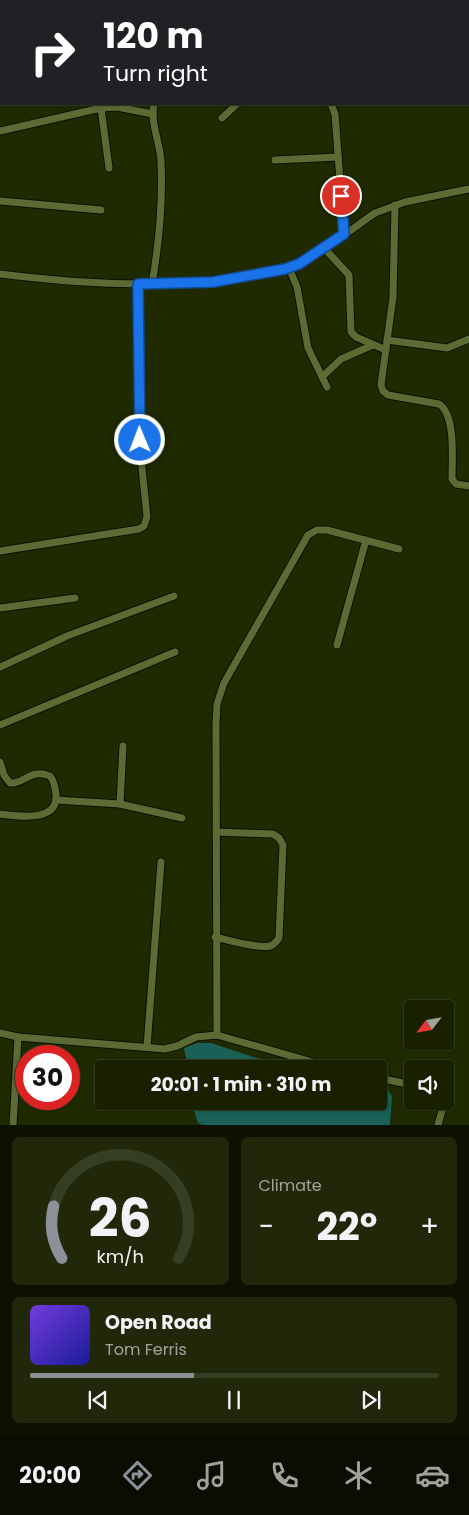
<!DOCTYPE html>
<html lang="en">
<head>
<meta charset="utf-8">
<style>
	:root { --surface:#182000; --page:#21280a; --text:#f1f3f6; --muted:#9fa399; --line:#363e22; --accent:#8c9099 }
	body { margin:0; font-family:Poppins,sans-serif; background:var(--page); color:var(--text); height:100vh; display:flex; flex-direction:column; font-size:19px; white-space:nowrap }
	* { box-sizing:border-box; margin:0 }
	p { font-size:16px; color:var(--muted) }
	.icon { flex:none; width:28px; height:28px; fill:none; stroke:currentColor; stroke-width:2; stroke-linecap:round; stroke-linejoin:round }
	.map { position:relative; height:1125px; overflow:hidden }
	.sheet { display:flex; flex-direction:column; gap:12px; padding:12px; background:#0d1200; flex:1 }
	.sheet>* { flex:none }
	.top-card { position:absolute; left:0px; top:0px; width:470px; height:105px; box-shadow:0 1px 4px #0004,0 0 0 1px var(--line); background:#202124; color:#fff; overflow:hidden }
	.needle { width:32px; rotate:239deg }
	.buttons { position:absolute; left:404px; top:1000px; display:grid; gap:10px }
	.buttons a { display:grid; place-items:center; width:50px; height:50px; border-radius:5px; background:var(--surface); box-shadow:0 1px 4px #0004,0 0 0 1px var(--line); font-size:25px }
	.speed { position:absolute; left:15px; top:1045px; display:flex; gap:10px; font-size:25px; font-weight:700; text-align:center }
	.speed>* { display:grid; place-content:center; width:65px; height:65px; border-radius:50%; background:var(--surface); box-shadow:0 1px 4px #0004,0 0 0 1px var(--line); line-height:1 }
	.speed .limit { border:8px solid #d22; background:#fff; color:#111 }
	.pin { position:absolute; display:grid; place-items:center; width:42px; height:42px; color:#fff; margin:-21px; border:2px solid #fff; border-radius:50%; box-shadow:0 1px 5px #0007 }
	.me { position:absolute; width:55px; margin:-28px; rotate:359deg; stroke-linejoin:round; filter:drop-shadow(0 0 4px #0008) }
	.turn { display:flex; align-items:center; gap:18px; height:105px; padding:0 20px; font-size:22px }
	.turn .icon { width:65px; height:65px; stroke-width:2.5 }
	.turn b { display:block; font-size:35px; line-height:42px }
	.big { font-size:38px; font-weight:700; line-height:1.1 }
	.sheet .widget { flex:1; display:flex; flex-direction:column; justify-content:center; gap:8px; min-width:0; padding:0 18px; border-radius:8px; background:var(--page) }
	.sheet .dial { align-items:center; gap:0 }
	.dial svg { height:130px; overflow:visible; fill:none; stroke:var(--line); stroke-width:7; stroke-linecap:round; text-anchor:middle }
	.dial text { fill:var(--text); stroke:none }
	.song { display:flex; align-items:center; gap:15px }
	.cover { width:60px; height:60px; border-radius:8px; background:linear-gradient(135deg,hsl(260 70% 55%),hsl(240 70% 35%)) }
	.played { height:5px; border-radius:2px; background:linear-gradient(90deg,var(--accent) 40%,var(--line) 40%) }
	.keys { display:flex; justify-content:space-around; direction:ltr }
	.heat { display:flex; justify-content:space-between; align-items:center; font-size:28px; direction:ltr }
	.sheet .tiles { flex:1; display:grid; gap:12px; grid-template-columns:1fr 1fr }
	.widget:last-child { grid-column:span 2 }
	.trip { position:absolute; left:95px; top:1060px; width:292px; height:50px; border-radius:5px; background:var(--surface); box-shadow:0 1px 4px #0004,0 0 0 1px var(--line); font-weight:700; line-height:50px; text-align:center }
	.menu { display:flex; height:80px; justify-content:space-around; align-items:center; background:#0a0d00; color:var(--muted) }
	.menu .icon { width:35px; height:35px }
	.menu .active { color:var(--accent) }
	.menu b { font-size:22px; color:var(--text) }
	.map>svg:first-child { display:block }
</style>
</head>
<body>
<div class="map">
<svg width="469" height="1125" viewBox="0 0 469 1125">
	<rect width="100%" height="100%" fill="#202a00"/>
	<g fill="#196057">
		<path d="M 197,1043 L 211,1043 L 257,1058 L 304,1069 L 188,1069 L 184,1048 Z"/>
		<path d="M 379,1085 L 385,1086 L 392,1096 L 390,1125 L 202,1125 L 198,1123 L 191,1101 L 379,1101 Z"/>
	</g>
	<g fill="none" stroke-linecap="round" stroke-linejoin="round">
		<g stroke="#0b1100" stroke-width="9">
			<g id="minor">
				<path d="M 372,0 L 373,1"/>
				<path d="M 458,0 L 458,1"/>
				<path d="M 188,1 L 189,0"/>
				<path d="M 324,1 L 324,0"/>
				<path d="M 351,1 L 356,0"/>
				<path d="M 409,1 L 409,0"/>
				<path d="M 416,1 L 423,0"/>
				<path d="M 331,104 L 335,114 L 344,234"/>
				<path d="M 101,108 L 109,168"/>
				<path d="M 222,118 L 237,104"/>
				<path d="M 0,131 L 101,108 L 117,107 L 153,114"/>
				<path d="M 275,160 L 338,157"/>
				<path d="M 0,201 L 101,210"/>
				<path d="M 395,205 L 393,297 L 381,385 L 383,391 L 388,395 L 439,404 C 456,415 452,459 452,479 L 456,484 L 469,486"/>
				<path d="M 324,248 L 349,275 L 351,332 L 356,337 L 386,350"/>
				<path d="M 289,268 L 297,287 L 308,348 L 327,387"/>
				<path d="M 0,274 C 81,284 162,289 243,276 C 262,274 282,272 299,264 C 326,251 350,230 375,213 L 405,202 L 469,189"/>
				<path d="M 152,284 C 159,243 163,203 161,161 C 160,142 150,123 154,104"/>
				<path d="M 387,340 L 447,348 L 469,339"/>
				<path d="M 322,377 L 341,359 L 373,345"/>
				<path d="M 0,551 L 139,529 L 144,526 L 147,517 L 141,458 L 138,284"/>
				<path d="M 0,608 L 75,598"/>
				<path d="M 337,645 L 366,540"/>
				<path d="M 0,667 L 67,636 L 174,596"/>
				<path d="M 0,725 L 175,652"/>
				<path d="M 0,762 L 4,775 L 10,783 C 24,785 29,768 50,776 C 55,782 55,788 56,795 C 58,823 17,816 0,814"/>
				<path d="M 56,800 L 120,804 L 182,818"/>
				<path d="M 120,804 L 123,746"/>
				<path d="M 215,937 C 228,940 258,949 270,946 C 274,945 276,942 279,938 L 283,845 L 279,838 L 273,834 L 216,832"/>
				<path d="M 0,1033 L 18,1037 L 165,1049 L 177,1046 L 196,1037 L 217,1035 L 337,1069"/>
				<path d="M 217,1035 L 216,724 L 217,704 L 224,683 L 308,535 L 317,530 L 327,530 L 399,549"/>
				<path d="M 147,1047 L 161,862"/>
				<path d="M 379,1078 L 412,1085"/>
				<path d="M 13,1125 L 18,1037"/>
				<path d="M 438,1125 L 443,1107 L 441,1101"/>
			</g>
		</g>
		<use href="#minor" stroke="#5b6b34" stroke-width="7"/>
	</g>
	<g fill="none" stroke-linecap="round" stroke-linejoin="round">
		<g stroke="#114b97" stroke-width="12">
			<path id="route" d="M 140,440 L 138,284 L 213,282 L 285,269 L 299,264 L 344,234 L 341,196"/>
		</g>
		<use href="#route" stroke="#1a73e8" stroke-width="9"/>
	</g>
</svg>
<div class="buttons">
<a><svg class="needle" viewBox="-14 -14 28 28"><path d="M0-13l5 13h-10z" fill="#e53935"/><path d="M0 13l5-13h-10z" fill="#9fa399"/></svg></a>
<a><svg class="icon" aria-label="sound" viewBox="0 0 24 24"><path d="M4 9h4l5-4v14l-5-4H4zM17 9q2 3 0 6"/></svg></a>
</div>
<div class="speed"><div class="limit">30</div></div>
<div class="pin" style="left:341px;top:196px;background:#d93025"><svg class="icon" aria-label="arrive" viewBox="0 0 24 24"><path d="M6 21V4h12l-3 4 3 4H6"/></svg></div>
<svg class="me" style="left:140px;top:440px" viewBox="-20 -20 40 40"><circle r="17" fill="#1a73e8" stroke="#fff" stroke-width="3"/><path d="M0-11L8 9 0 5-8 9z" fill="#fff"/></svg>
<div class="trip">20:01 · 1 min · 310 m</div>
<div class="top-card">
<div class="turn"><svg class="icon" aria-label="right" viewBox="0 0 24 24"><path d="M7 20v-9h11M14 6l5 5-5 5"/></svg><div><b>120 m</b>Turn right</div></div>
</div>
</div>
<section class="sheet">
<div class="tiles">
<div class="widget dial"><svg viewBox="0 0 100 80">
<path d="M14 69A42 42 0 1 1 86 69"/>
<path d="M14 69A42 42 0 0 1 9 37" stroke="#8c9099"/>
<text x="50" y="56" font-size="32" font-weight="700">26</text>
<text x="50" y="72" font-size="11">km/h</text>
</svg></div>
<div class="widget"><p>Climate</p>
<div class="heat"><a>−</a><b class="big">22°</b><a>+</a></div>
</div>
<div class="widget">
<div class="song"><i class="cover"></i><div><b>Open Road</b><p>Tom Ferris</p></div></div>
<div class="played"></div>
<div class="keys"><svg class="icon" aria-label="previous" viewBox="0 0 24 24"><path d="M18 5L8 12l10 7zM5 5v14"/></svg><svg class="icon" aria-label="pause" viewBox="0 0 24 24"><path d="M8 5v14M16 5v14"/></svg><svg class="icon" aria-label="next" viewBox="0 0 24 24"><path d="M6 5l10 7-10 7zM19 5v14"/></svg></div>
</div>
</div>
</section>
<nav class="menu">
<b>20:00</b>
<svg class="icon active" aria-label="directions" viewBox="0 0 24 24"><path d="M12 3l9 9-9 9-9-9zM9 14v-3h6M13 9l2 2-2 2"/></svg>
<svg class="icon" aria-label="music" viewBox="0 0 24 24"><path d="M9 18V5l10-2v13"/><circle cx="6" cy="18" r="3"/><circle cx="16" cy="16" r="3"/></svg>
<svg class="icon" aria-label="phone" viewBox="0 0 24 24"><path d="M5 4h4l2 5-3 2q2 4 5 5l2-3 5 2v4C11 20 4 13 5 4z"/></svg>
<svg class="icon" aria-label="climate" viewBox="0 0 24 24"><path d="M12 3v18M4 7l16 10M4 17L20 7"/></svg>
<svg class="icon" aria-label="car" viewBox="0 0 24 24"><path d="M5 17H2v-5l4-1 3-4h7l3 4 3 1v5h-3M9 17h6M6 11h13"/><circle cx="7" cy="17" r="2"/><circle cx="17" cy="17" r="2"/></svg>
</nav>
</body>
</html>
